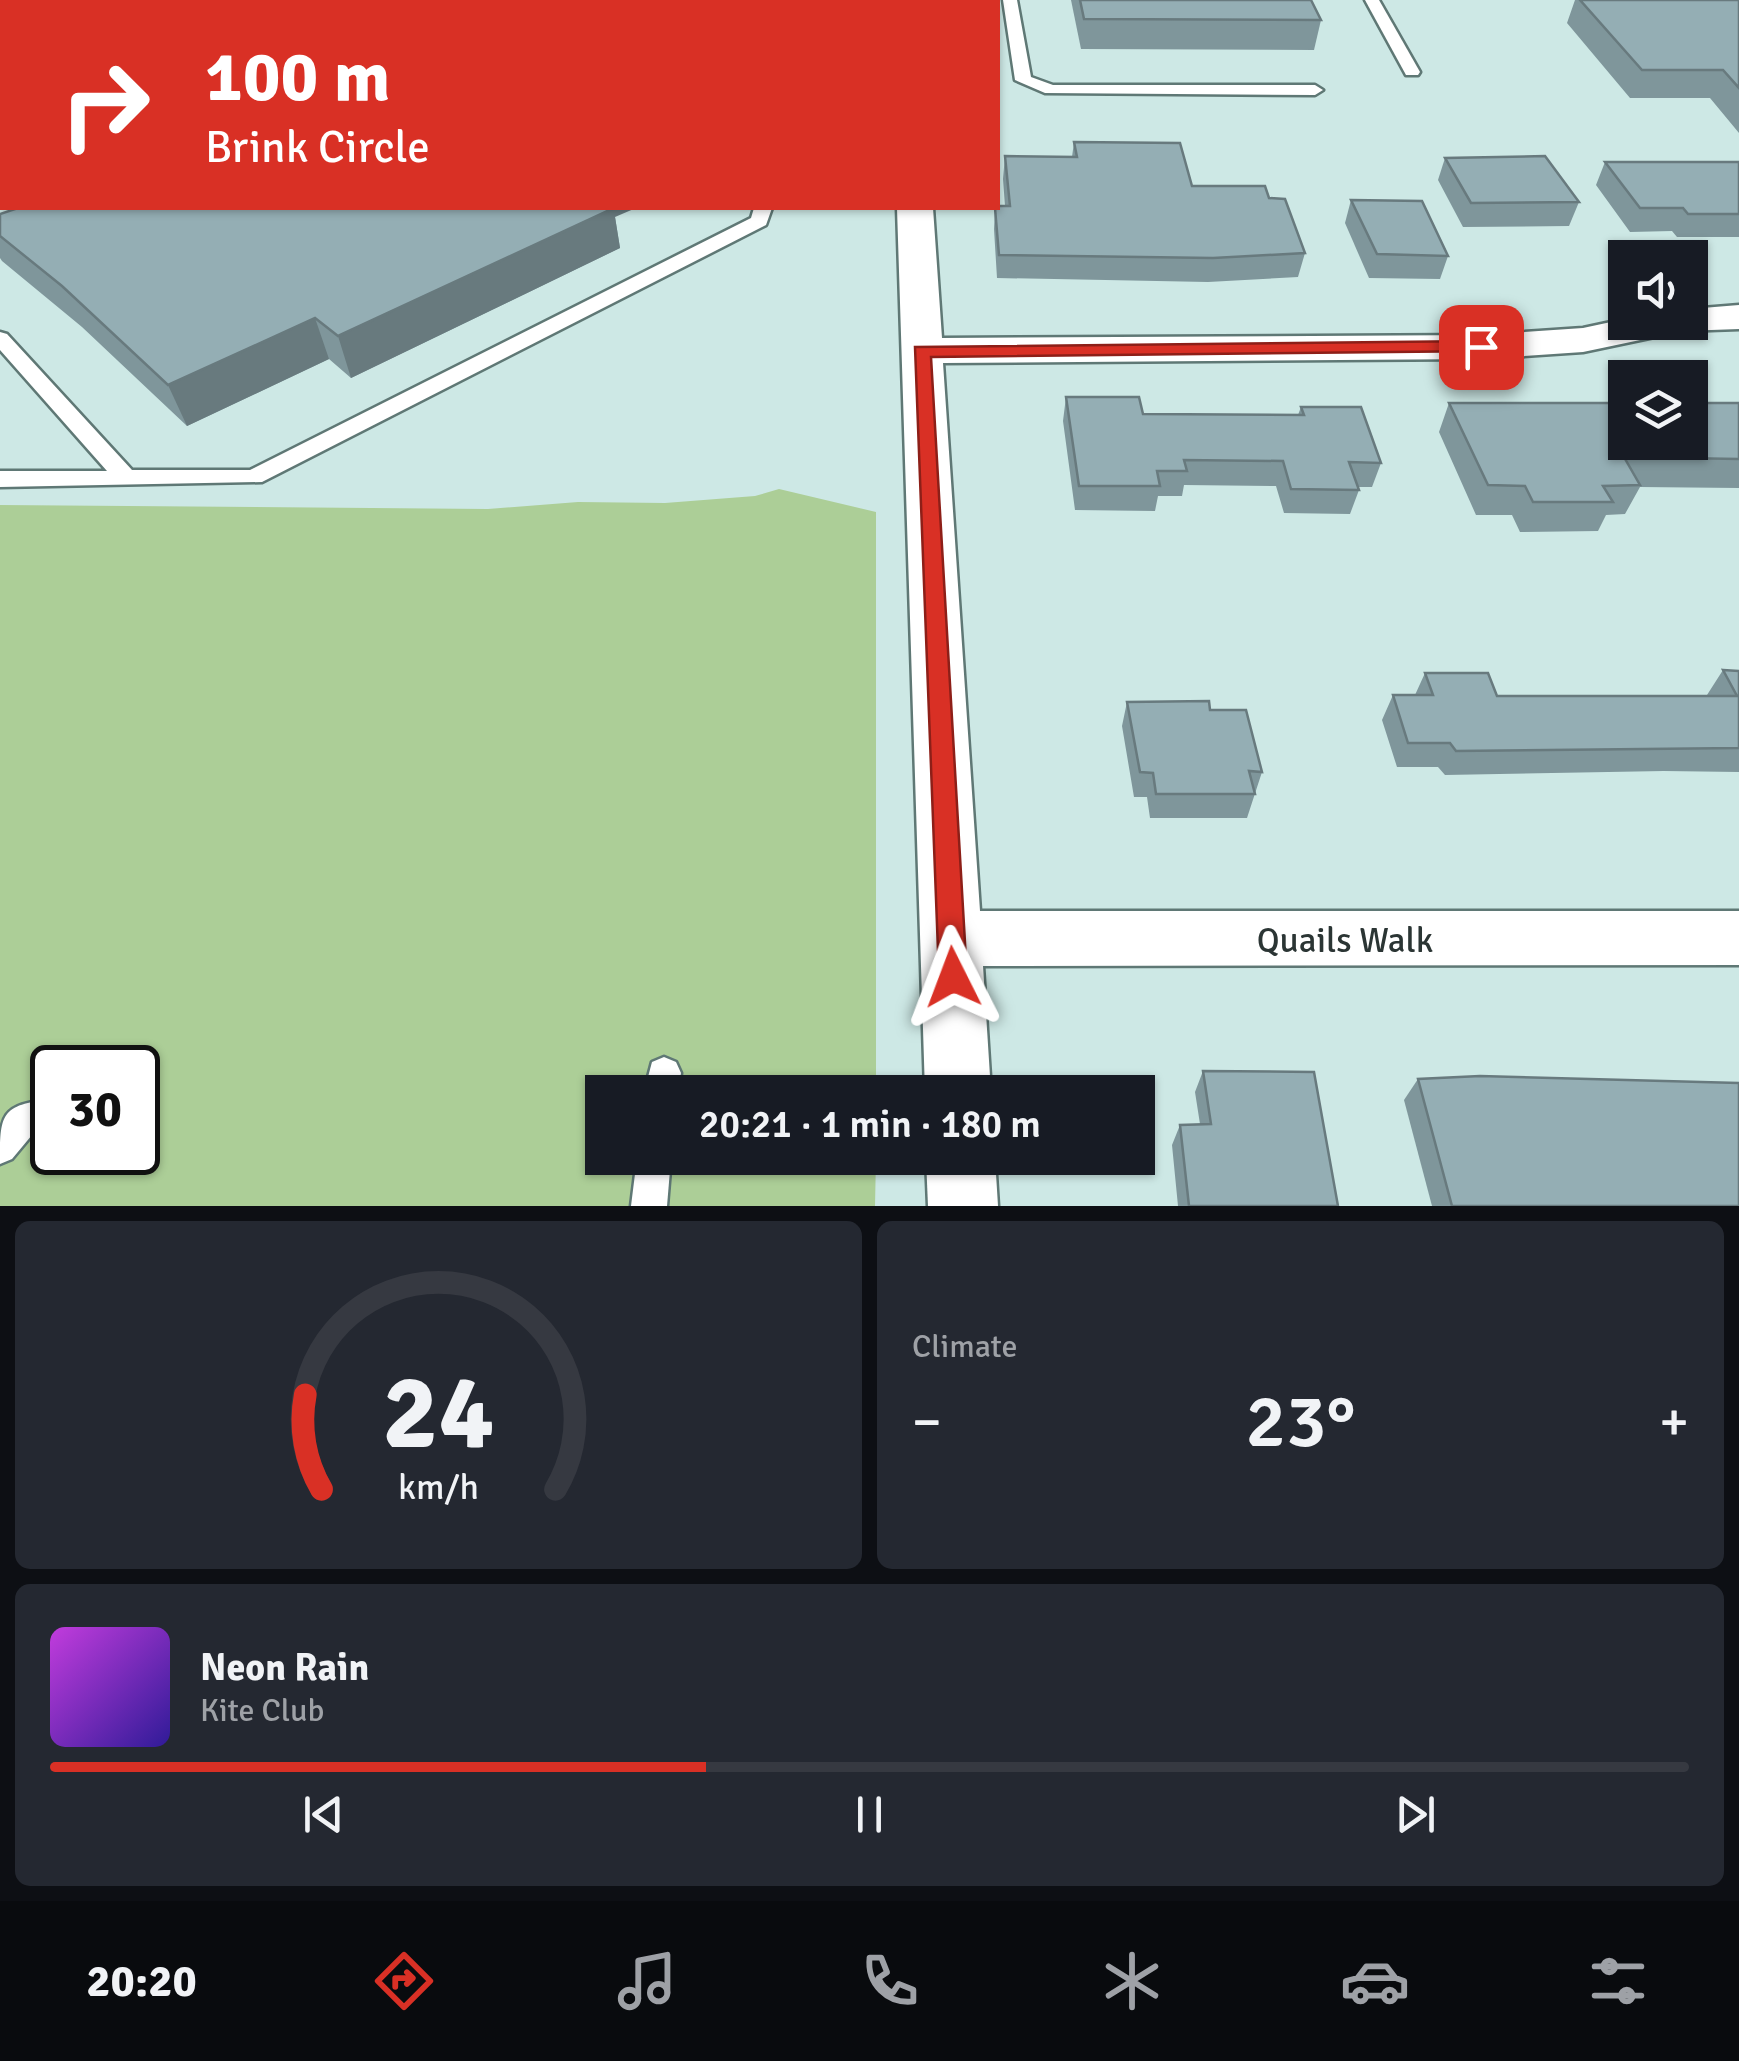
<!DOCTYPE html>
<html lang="en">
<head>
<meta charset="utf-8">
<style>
	:root { --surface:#171b24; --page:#242831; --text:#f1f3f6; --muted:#9ea1a6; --line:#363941; --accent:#d93025 }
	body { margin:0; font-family:Signika,sans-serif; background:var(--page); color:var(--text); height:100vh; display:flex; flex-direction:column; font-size:38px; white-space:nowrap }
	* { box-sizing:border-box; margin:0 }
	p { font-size:32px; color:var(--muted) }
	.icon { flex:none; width:55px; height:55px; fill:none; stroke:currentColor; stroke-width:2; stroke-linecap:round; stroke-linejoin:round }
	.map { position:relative; height:1206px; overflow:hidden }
	.side { display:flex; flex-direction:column; gap:15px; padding:15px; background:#0d0f14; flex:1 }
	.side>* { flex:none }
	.guide { position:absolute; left:0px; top:0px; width:1000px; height:210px; box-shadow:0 2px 8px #0004; background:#d93025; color:#fff; overflow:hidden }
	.controls { position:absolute; left:1608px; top:240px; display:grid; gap:20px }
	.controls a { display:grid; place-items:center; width:100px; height:100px; border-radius:0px; background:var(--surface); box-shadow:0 2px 8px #0004; font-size:50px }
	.speed { position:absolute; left:30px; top:1045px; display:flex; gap:20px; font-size:50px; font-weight:700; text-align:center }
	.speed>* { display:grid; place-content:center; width:130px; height:130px; border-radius:50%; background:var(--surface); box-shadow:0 2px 8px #0004; line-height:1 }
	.speed .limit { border:5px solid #111; border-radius:15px; background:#fff; color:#111 }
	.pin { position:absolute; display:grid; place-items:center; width:85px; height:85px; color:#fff; margin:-42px; border-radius:20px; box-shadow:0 5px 15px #0006 }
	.me { position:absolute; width:110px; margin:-55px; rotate:357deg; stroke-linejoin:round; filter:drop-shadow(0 0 8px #0008) }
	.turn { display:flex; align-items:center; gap:35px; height:210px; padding:0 40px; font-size:45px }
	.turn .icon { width:130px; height:130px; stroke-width:2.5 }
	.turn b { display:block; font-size:70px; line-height:85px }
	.big { font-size:75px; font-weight:600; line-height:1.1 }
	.side .tile { flex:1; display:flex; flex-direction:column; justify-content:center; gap:15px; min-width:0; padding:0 35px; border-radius:15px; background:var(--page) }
	.side .dial { align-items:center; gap:0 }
	.dial svg { height:260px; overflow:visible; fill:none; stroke:var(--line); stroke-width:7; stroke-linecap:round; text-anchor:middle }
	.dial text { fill:var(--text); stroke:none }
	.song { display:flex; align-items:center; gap:30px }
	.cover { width:120px; height:120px; border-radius:15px; background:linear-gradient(135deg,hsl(290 70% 55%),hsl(250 70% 35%)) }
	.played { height:10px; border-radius:5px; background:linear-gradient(90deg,var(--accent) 40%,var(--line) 40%) }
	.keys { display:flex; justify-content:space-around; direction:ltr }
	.heat { display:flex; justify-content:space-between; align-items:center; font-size:55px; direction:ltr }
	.side .tiles { flex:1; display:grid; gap:15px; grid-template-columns:1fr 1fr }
	.tile:last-child { grid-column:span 2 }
	.trip { position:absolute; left:585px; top:1075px; width:570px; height:100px; border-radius:0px; background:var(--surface); box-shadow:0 2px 8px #0004; font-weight:600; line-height:100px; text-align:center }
	.tabs { display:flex; height:160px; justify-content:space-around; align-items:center; background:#090b0e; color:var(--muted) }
	.tabs .icon { width:70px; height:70px }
	.tabs .current { color:var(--accent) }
	.tabs b { font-size:45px; color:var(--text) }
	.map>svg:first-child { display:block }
</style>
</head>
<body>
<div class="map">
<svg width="1739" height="1206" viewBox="0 0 1739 1206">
	<rect width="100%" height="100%" fill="#cde8e5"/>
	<path fill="#acce97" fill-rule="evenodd" d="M 779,489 L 876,512 L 876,1092 L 602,1092 L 602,1158 L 876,1158 L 875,1206 L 0,1206 L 0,505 L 488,509 L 578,502 L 665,503 L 755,496 ZM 52,1068 L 138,1068 L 138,1152 L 52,1152 Z"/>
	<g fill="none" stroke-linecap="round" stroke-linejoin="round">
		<g stroke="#5f7875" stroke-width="5">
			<g id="lane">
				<path d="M 491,0 L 508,0 L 509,2 L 492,2 Z"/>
				<rect x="732" y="0" width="14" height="2"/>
				<path d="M 1003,0 L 1017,0 L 1031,77 L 1053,85 L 1315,85 L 1323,90 L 1315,95 L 1045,93 L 1015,80 Z"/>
				<path d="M 1365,0 L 1379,0 L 1420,72 L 1418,75 L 1406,75 Z"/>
				<path d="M 754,208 L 772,208 L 766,225 L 262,482 L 0,487 L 0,471 L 107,471 L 0,350 L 0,332 L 7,334 L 132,470 L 250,470 L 751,218 Z"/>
				<path d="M 664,1057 L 676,1062 L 681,1073 L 678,1092 L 644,1092 L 652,1062 Z"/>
				<path d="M 52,1099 L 52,1132 L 32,1135 L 12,1159 L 0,1164 C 0,1114 0,1105 52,1099 Z"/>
				<path d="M 637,1158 L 671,1158 L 667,1206 L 631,1206 Z"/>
			</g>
		</g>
		<g stroke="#5f7875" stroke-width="5">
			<g id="street">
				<path d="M 890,0 L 920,0 L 920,2 L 891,2 Z"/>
				<path d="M 897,208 L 933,208 L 942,338 L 1481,335 L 1583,328 L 1625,319 L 1625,322 L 1690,322 L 1690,309 L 1739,305 L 1739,329 L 1683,331 L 1583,352 L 1481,359 L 943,363 L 980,911 L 1739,911 L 1739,965 L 983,966 L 991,1092 L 925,1092 Z"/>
				<path d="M 926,1158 L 995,1158 L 998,1206 L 928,1206 Z"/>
			</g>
		</g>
		<use href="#lane" fill="#fff" fill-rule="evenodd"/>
		<use href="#street" fill="#fff" fill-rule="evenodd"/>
	</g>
	<g fill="#7f969b">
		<path d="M 1071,0 L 1311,0 L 1321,20 L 1314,50 L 1081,49 Z"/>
		<path d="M 1575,0 L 1739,0 L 1739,133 L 1710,98 L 1630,98 L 1567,23 Z"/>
		<path d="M 1074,142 L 1192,186 L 1269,198 L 1305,253 L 1298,277 L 1208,282 L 997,278 L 994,229 L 995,208 L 1005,206 L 1003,179 L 1005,156 L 1072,157 Z"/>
		<path d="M 1445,158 L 1579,202 L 1569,226 L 1463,227 L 1438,180 Z"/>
		<path d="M 1605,162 L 1739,162 L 1739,237 L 1677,237 L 1672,231 L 1630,232 L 1596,185 Z"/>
		<path d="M 1351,200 L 1448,256 L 1440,279 L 1369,278 L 1345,223 Z"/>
		<path d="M 0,214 L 615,217 L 620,248 L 351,378 L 329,359 L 187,426 L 82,327 L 2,261 L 0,258 Z"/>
		<path d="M 1066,397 L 1143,414 L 1298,415 L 1301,407 L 1381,463 L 1372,487 L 1358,487 L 1359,490 L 1350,514 L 1284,513 L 1276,486 L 1184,485 L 1182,496 L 1158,496 L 1155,511 L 1075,510 L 1063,421 Z"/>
		<path d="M 1449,403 L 1739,403 L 1739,488 L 1640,487 L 1625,514 L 1606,515 L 1598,531 L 1520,532 L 1512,515 L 1476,515 L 1439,432 Z"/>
		<path d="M 1723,670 L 1739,671 L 1739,772 L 1664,771 L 1445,775 L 1438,767 L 1397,767 L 1382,720 L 1393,695 L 1415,695 L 1425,673 L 1497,696 L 1707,695 Z"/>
		<path d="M 1127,702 L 1210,710 L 1262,772 L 1247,818 L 1150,818 L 1147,797 L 1134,797 L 1122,726 Z"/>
		<path d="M 1203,1071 L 1338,1206 L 1178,1206 L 1172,1145 L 1180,1125 L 1200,1124 L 1195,1092 Z"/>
		<path d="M 1418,1079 L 1739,1206 L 1432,1206 L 1404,1100 Z"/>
	</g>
	<g fill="#687a7e">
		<path d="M 585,208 L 636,208 L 615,217 L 620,248 L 351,378 L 338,336 Z"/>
		<path d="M 315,318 L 329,359 L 187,426 L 168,385 Z"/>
	</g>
	<g fill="#94aeb4" stroke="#687a7e" stroke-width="2.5">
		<path d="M 568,0 L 708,0 L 707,2 L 561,2 Z"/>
		<path d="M 1080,0 L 1311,0 L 1321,20 L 1084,19 Z"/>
		<path d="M 1580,0 L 1739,0 L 1739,88 L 1723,70 L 1642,70 Z"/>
		<path d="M 1074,142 L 1180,143 L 1192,186 L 1265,186 L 1269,198 L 1285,199 L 1305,253 L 1213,258 L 999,255 L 995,208 L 998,208 L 998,206 L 1010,206 L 1005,156 L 1077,157 Z"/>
		<path d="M 1545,156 L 1579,202 L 1471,203 L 1445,158 Z"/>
		<path d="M 1605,162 L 1739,162 L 1739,214 L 1688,214 L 1683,208 L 1640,208 Z"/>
		<path d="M 1351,200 L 1422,201 L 1448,256 L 1377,254 Z"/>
		<path d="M 18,208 L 614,208 L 338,336 L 315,318 L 168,385 L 62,286 L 0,236 L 0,214 Z"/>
		<path d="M 1066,397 L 1139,397 L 1143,414 L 1304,415 L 1301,407 L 1361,407 L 1381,463 L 1349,462 L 1359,490 L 1291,489 L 1283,461 L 1184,460 L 1187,471 L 1157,471 L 1160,486 L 1079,486 Z"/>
		<path d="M 1449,403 L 1625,403 L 1625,442 L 1690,442 L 1690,403 L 1739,403 L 1739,459 L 1624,457 L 1640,485 L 1603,486 L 1613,502 L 1533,502 L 1525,486 L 1488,485 Z"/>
		<path d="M 1723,670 L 1739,671 L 1739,748 L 1456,751 L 1450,743 L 1408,743 L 1393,695 L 1433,695 L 1425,673 L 1488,673 L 1497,696 L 1737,696 Z"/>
		<path d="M 1209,701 L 1210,710 L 1246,710 L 1262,772 L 1249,771 L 1255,794 L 1156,794 L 1153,773 L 1140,772 L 1127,702 Z"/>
		<path d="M 1203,1071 L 1314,1072 L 1338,1206 L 1189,1206 L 1180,1125 L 1211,1124 Z"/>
		<path d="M 1480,1076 L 1739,1083 L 1739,1206 L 1452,1206 L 1418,1079 Z"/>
	</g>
	<path fill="#d93025" stroke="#8d1f18" stroke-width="2.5" d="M 1481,341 L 1488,343 L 1488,351 L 931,357 L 967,977 L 963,986 L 953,990 L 943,986 L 939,977 L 915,347 Z"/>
	<g text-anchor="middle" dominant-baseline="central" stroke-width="10" stroke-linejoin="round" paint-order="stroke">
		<g font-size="35" fill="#2b3534" stroke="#fff">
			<text x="1345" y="940">Quails Walk</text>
		</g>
	</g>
</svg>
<div class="controls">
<a><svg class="icon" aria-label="sound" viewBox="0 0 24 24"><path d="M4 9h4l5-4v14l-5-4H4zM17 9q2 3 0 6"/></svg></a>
<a><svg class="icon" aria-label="layers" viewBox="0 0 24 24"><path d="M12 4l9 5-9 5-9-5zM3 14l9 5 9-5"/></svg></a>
</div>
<div class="speed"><div class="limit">30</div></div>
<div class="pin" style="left:1481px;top:347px;background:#d93025"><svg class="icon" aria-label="arrive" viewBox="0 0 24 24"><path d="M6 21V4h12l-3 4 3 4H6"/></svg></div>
<svg class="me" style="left:953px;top:977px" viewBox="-20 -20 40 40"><path d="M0-17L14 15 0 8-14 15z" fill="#d93025" stroke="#fff" stroke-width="4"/></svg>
<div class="trip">20:21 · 1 min · 180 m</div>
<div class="guide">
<div class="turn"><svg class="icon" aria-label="right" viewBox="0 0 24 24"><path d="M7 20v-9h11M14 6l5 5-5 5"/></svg><div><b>100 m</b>Brink Circle</div></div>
</div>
</div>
<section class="side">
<div class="tiles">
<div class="tile dial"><svg viewBox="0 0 100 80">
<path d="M14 69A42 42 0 1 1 86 69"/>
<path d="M14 69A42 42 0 0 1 9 40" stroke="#d93025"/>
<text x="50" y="56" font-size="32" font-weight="700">24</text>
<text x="50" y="72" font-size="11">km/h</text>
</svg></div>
<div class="tile"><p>Climate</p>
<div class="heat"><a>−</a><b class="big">23°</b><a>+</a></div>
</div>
<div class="tile">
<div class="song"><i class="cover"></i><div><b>Neon Rain</b><p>Kite Club</p></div></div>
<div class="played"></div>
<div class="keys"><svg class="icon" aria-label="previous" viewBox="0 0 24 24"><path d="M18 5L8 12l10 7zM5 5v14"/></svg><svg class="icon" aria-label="pause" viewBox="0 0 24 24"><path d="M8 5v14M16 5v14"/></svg><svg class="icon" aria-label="next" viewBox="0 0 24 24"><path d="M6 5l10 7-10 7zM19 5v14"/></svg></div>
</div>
</div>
</section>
<nav class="tabs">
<b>20:20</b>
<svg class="icon current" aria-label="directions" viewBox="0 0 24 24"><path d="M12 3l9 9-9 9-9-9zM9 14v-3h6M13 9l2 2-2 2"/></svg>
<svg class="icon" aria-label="music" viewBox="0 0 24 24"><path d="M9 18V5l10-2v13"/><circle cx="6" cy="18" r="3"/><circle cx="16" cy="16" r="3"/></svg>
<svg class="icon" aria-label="phone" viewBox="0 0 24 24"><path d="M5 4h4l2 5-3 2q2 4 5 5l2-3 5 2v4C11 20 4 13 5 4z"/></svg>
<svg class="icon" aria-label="climate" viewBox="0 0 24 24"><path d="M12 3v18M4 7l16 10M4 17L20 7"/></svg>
<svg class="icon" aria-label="car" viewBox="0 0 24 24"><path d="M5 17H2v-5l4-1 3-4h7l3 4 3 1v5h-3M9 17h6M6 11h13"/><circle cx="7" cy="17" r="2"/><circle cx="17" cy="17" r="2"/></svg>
<svg class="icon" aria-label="filters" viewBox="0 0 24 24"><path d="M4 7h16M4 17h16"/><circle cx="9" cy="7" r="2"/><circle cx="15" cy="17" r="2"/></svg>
</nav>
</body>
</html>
